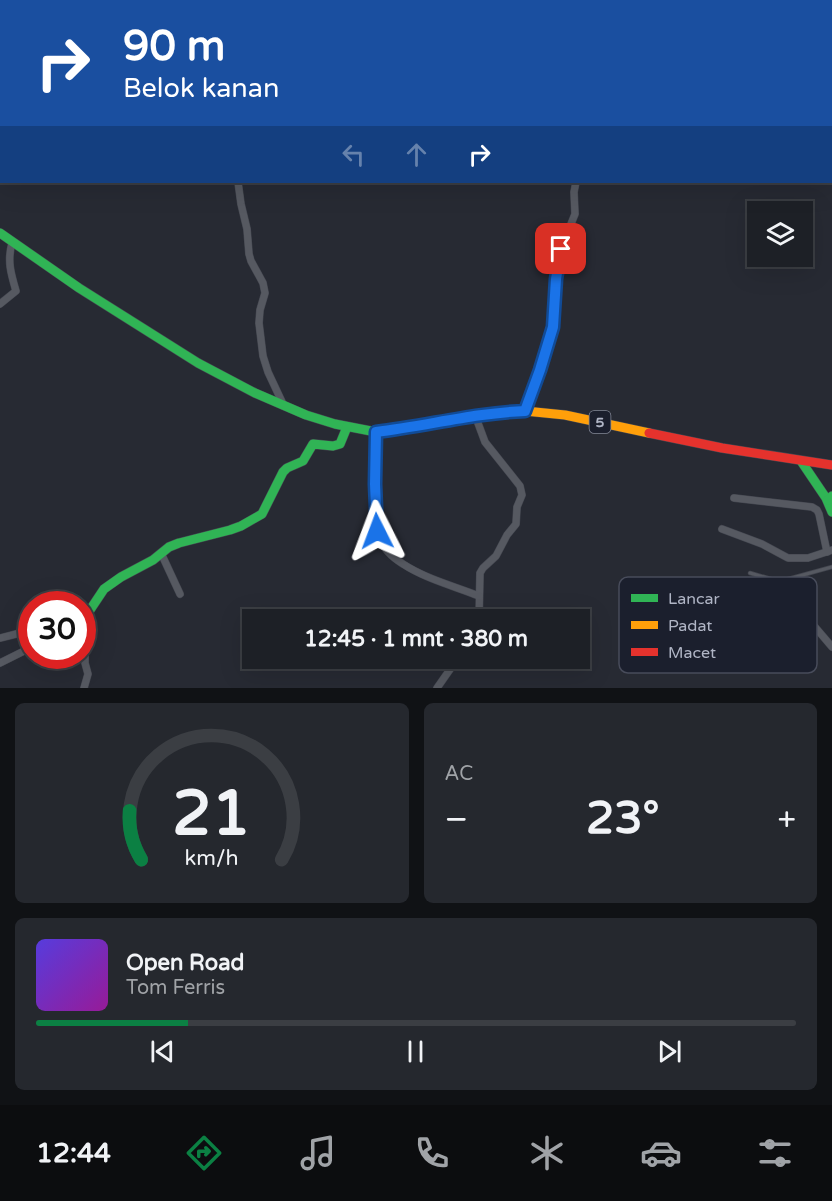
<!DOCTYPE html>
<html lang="id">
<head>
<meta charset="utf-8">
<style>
	:root { --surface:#1d2026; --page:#25282e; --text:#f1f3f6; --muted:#a0a3a7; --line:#3b3e43; --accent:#0b8043 }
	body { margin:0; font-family:"Varela Round",sans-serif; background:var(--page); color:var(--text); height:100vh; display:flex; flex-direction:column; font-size:22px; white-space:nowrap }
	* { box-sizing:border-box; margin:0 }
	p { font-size:20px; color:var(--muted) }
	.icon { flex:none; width:33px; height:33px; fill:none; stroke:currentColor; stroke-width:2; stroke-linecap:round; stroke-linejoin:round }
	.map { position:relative; height:688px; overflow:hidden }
	.drawer { display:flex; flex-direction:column; gap:15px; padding:15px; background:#101215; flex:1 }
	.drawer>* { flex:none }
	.top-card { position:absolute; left:0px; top:0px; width:832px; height:183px; box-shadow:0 6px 24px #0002,0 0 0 2px var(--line); background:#1a4fa0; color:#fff; overflow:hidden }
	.buttons { position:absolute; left:747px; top:201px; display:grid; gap:12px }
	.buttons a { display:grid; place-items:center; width:66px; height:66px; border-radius:0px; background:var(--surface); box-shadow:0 6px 24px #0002,0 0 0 2px var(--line); font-size:30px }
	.speed { position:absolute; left:18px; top:591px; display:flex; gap:12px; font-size:30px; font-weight:700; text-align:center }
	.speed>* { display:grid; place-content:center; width:78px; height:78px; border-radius:50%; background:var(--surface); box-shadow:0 6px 24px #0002,0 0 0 2px var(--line); line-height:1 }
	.speed .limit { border:9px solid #d22; background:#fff; color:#111 }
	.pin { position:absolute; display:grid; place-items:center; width:51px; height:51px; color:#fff; margin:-26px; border-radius:12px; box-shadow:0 3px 9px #0006 }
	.me { position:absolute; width:66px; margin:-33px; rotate:357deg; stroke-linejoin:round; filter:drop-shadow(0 0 4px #0008) }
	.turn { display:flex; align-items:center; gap:21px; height:126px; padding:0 24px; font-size:27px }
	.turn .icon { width:78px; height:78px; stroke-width:2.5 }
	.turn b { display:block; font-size:42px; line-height:51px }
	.lanes { display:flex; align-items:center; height:57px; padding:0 24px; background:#0003; justify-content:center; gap:30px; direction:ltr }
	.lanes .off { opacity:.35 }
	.big { font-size:45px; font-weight:700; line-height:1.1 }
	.drawer .widget { flex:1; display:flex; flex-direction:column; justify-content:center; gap:9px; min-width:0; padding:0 21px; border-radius:9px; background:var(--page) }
	.drawer .dial { align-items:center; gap:0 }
	.dial svg { height:156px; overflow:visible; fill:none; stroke:var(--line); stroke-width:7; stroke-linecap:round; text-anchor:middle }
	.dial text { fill:var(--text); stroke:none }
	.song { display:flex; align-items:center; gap:18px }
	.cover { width:72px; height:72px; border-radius:9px; background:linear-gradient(135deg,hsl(250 70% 55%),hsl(300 70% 35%)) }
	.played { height:6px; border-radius:3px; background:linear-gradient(90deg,var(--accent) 20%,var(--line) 20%) }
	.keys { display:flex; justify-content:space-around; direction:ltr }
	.heat { display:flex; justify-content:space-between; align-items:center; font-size:33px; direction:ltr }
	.drawer .tiles { flex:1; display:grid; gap:15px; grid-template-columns:1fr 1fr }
	.widget:last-child { grid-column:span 2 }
	.trip { position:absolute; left:242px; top:609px; width:348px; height:60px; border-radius:0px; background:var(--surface); box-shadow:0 6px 24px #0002,0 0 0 2px var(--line); font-weight:700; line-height:60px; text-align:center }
	.menu { display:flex; height:96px; justify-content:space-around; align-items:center; background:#0c0d0f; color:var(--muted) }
	.menu .icon { width:42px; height:42px }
	.menu .selected { color:var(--accent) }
	.menu b { font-size:27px; color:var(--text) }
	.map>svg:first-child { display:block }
</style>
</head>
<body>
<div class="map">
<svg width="832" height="688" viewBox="0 0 832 688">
	<rect width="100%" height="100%" fill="#272a33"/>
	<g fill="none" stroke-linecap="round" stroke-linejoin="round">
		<g stroke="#444750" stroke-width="4.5">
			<path id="lane" d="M 750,573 L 771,579 L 781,581 L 832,567"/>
		</g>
		<g stroke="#444750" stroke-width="8">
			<g id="street">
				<path d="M 224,0 L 225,2"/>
				<path d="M 491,0 L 498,2"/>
				<path d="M 552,0 L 555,2"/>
				<path d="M 545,2 L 546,0"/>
				<path d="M 642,2 L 643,0"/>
				<path d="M 238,182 L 241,204 L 247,229 L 249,254 L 251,261 L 263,283 L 265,293 L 260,310 L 259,323 L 263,356 L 268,372 L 283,404"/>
				<path d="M 0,304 L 16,291 C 11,274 7,261 12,243"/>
				<path d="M 525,411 L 553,327 L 558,265 L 561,249 L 575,214 L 574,192 L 576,182"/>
				<path d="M 475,415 L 485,442 L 520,486 L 522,495 L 517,507 L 516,524 L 507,535 L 496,556 L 483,568 L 480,573 L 479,620"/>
				<path d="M 376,432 C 376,456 375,481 375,505 C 376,516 375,527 379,537 C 383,548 393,558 403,564 C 426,579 454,586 479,596"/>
				<path d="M 734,498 L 812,507 L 817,510 L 819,514 L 827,552"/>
				<path d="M 722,529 L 762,544 L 788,558 L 808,558 L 832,550"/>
				<path d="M 161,553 L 180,594"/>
				<path d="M 698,607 L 749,622 L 768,611 L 780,609 L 785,611 L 799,623 L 815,627 L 832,647"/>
				<path d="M 82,629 L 90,639 L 85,651 L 85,663 L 88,674 L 84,688"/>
				<path d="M 0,638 L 20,633 L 32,634"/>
				<path d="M 0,663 L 32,647"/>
				<path d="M 437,688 L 458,658"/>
			</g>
		</g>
		<g stroke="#444750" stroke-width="10">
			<g id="fast">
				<path d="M 0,233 L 79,288 L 198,363 L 255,393 L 306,415 L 335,424 L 376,432 L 389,430"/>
				<path d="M 801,461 L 826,498 L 832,512"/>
				<path d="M 828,500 L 832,496"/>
				<path d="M 82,622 L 104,589 L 121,577 L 153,560 L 169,547 L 179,543 L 230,530 L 241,526 L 262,514 L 283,472 L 287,468 L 303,461 L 313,444 L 333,446 L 340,444 L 347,427"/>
			</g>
		</g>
		<g stroke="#444750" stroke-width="10">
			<path id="slow" d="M 389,430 L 475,415 L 525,411 L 565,415 L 649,433"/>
		</g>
		<g stroke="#444750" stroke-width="10">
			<path id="jam" d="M 649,433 L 722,448 L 832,465"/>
		</g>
		<use href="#lane" stroke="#565961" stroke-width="3"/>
		<use href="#street" stroke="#565961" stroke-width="7"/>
		<use href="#fast" stroke="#30b455" stroke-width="9"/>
		<use href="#slow" stroke="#ff9f0a" stroke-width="9"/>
		<use href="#jam" stroke="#e5322d" stroke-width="9"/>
	</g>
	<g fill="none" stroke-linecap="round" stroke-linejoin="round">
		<g stroke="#114b97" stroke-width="15">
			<path id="route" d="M 377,531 L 375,484 L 376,432 C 427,426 474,413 525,411 L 540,370 L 553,327 L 556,279 L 561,249"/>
		</g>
		<use href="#route" stroke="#1a73e8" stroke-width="10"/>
	</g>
	<g text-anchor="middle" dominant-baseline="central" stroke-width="6" stroke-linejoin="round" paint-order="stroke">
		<rect fill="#1b1f2d" stroke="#838897" stroke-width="1.5" x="589.5" y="411" width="21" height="22" rx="4.5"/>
		<g font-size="14" font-weight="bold" fill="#b0b5c5">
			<text x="600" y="422">5</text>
		</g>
	</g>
	<rect x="619" y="577" width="198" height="96" rx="9" fill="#1b1f2d" stroke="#484c5b" stroke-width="1.5"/>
	<rect x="631" y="594" width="27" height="8" fill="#30b455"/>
	<rect x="631" y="621" width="27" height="8" fill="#ff9f0a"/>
	<rect x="631" y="648" width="27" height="8" fill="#e5322d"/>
	<g font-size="16" fill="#b0b5c5">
		<text x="668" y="604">Lancar</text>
		<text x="668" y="631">Padat</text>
		<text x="668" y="658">Macet</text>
	</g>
</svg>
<div class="buttons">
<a><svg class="icon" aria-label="layers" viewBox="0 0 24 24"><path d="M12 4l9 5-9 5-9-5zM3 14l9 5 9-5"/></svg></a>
</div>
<div class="speed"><div class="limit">30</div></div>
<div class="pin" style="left:561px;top:249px;background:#d93025"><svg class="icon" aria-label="arrive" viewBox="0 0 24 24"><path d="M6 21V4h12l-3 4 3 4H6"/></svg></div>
<svg class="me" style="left:377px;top:531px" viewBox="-20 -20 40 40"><path d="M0-17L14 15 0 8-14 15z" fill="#1a73e8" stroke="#fff" stroke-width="4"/></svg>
<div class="trip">12:45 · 1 mnt · 380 m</div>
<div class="top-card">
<div class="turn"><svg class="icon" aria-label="right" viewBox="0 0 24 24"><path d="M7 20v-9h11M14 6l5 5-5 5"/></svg><div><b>90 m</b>Belok kanan</div></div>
<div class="lanes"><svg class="icon off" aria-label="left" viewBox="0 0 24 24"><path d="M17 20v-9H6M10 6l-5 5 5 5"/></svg><svg class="icon off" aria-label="ahead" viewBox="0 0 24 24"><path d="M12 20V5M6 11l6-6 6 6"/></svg><svg class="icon" aria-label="right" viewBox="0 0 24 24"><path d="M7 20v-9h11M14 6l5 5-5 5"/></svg></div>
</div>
</div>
<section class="drawer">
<div class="tiles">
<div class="widget dial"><svg viewBox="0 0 100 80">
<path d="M14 69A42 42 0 1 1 86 69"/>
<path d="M14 69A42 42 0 0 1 8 44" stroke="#0b8043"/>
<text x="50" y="56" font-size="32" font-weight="700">21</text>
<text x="50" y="72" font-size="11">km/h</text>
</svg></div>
<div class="widget"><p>AC</p>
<div class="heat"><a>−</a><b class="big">23°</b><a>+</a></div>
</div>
<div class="widget">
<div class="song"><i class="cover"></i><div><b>Open Road</b><p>Tom Ferris</p></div></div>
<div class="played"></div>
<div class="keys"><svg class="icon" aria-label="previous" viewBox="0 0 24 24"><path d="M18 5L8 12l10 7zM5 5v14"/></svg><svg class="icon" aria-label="pause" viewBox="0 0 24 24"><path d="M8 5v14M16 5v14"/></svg><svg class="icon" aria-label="next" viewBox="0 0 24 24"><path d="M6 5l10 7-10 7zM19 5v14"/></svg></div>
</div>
</div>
</section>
<nav class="menu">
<b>12:44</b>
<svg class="icon selected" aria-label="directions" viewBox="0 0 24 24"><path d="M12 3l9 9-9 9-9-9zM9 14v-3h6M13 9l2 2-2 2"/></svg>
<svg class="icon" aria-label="music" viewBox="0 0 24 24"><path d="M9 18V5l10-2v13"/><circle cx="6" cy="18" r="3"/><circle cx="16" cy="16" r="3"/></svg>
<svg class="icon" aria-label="phone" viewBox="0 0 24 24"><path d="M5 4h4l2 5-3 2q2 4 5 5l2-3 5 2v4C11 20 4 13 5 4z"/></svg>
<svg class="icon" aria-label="climate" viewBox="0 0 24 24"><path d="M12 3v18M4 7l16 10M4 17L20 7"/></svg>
<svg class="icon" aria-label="car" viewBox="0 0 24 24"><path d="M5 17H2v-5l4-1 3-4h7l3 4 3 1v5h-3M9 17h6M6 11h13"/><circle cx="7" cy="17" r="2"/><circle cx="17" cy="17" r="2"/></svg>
<svg class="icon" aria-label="filters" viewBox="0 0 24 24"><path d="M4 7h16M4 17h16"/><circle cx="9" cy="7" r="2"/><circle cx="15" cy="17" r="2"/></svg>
</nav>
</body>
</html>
